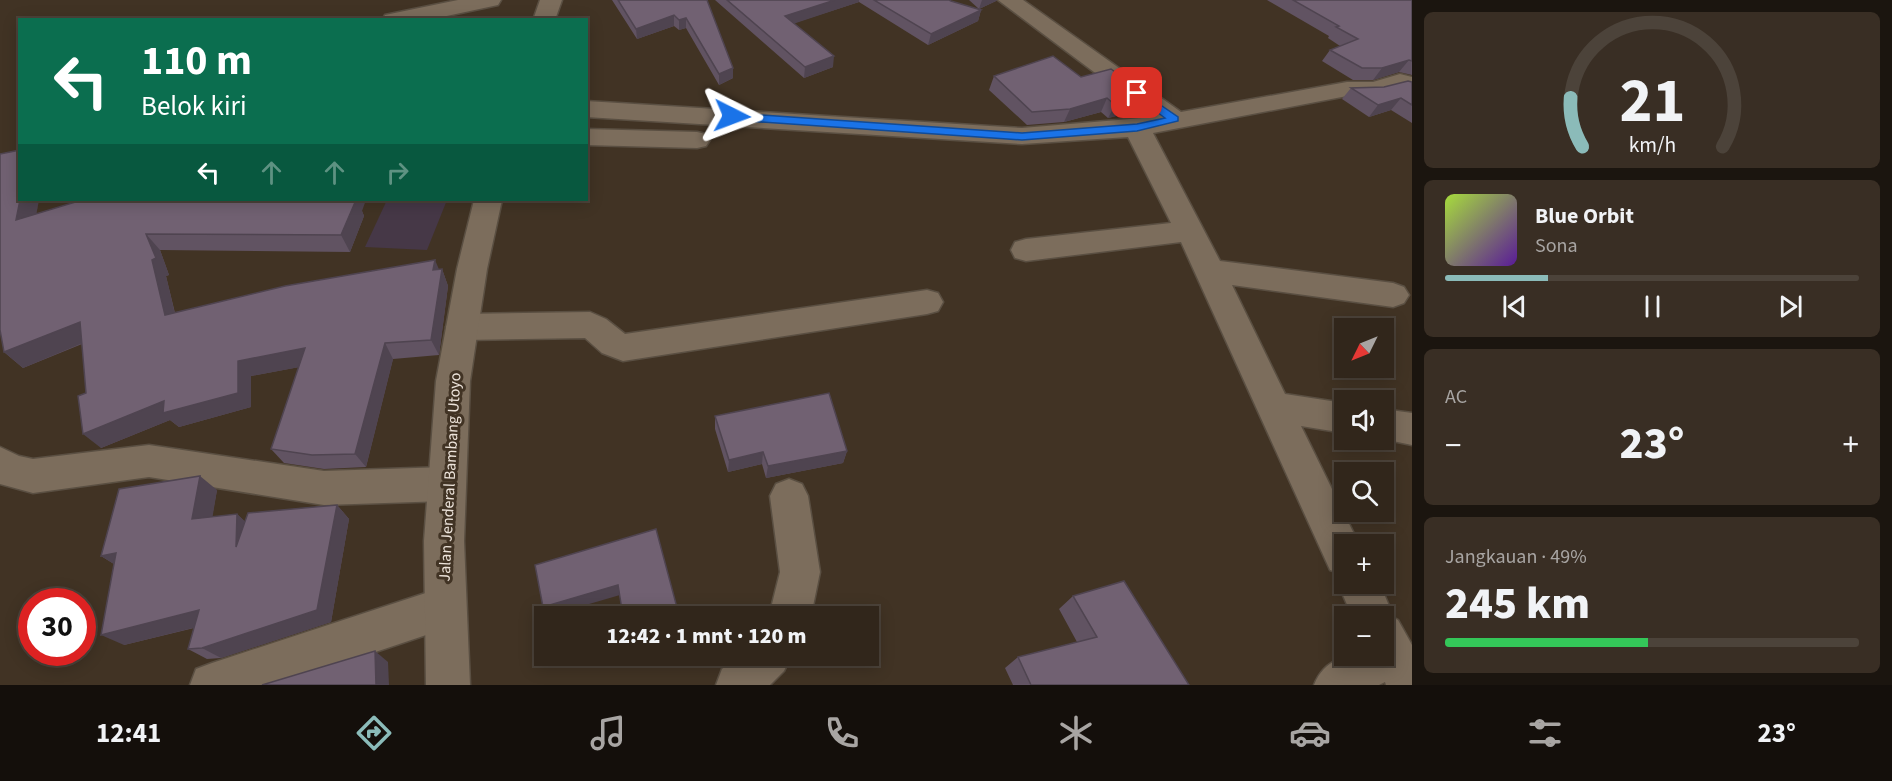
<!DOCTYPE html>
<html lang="id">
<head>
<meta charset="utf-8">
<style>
	:root { --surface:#31261b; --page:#392e24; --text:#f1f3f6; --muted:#a8a5a3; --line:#4c433a; --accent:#8bbbb9 }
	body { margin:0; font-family:"Source Sans 3",sans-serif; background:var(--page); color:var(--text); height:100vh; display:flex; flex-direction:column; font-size:22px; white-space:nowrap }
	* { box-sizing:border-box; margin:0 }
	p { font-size:20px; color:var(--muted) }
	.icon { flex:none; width:33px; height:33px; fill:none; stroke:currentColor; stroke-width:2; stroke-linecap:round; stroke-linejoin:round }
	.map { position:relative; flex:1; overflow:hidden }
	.drawer { display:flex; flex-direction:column; gap:12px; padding:12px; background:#1b150f; width:480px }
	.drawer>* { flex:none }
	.hud { position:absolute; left:18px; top:18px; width:570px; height:183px; border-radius:0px; box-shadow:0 3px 15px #0003,0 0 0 2px var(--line); background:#0b6e4f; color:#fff; overflow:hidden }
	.needle { width:39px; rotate:227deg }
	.tools { position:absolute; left:1334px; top:318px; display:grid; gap:12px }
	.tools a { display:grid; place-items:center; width:60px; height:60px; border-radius:0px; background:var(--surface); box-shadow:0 3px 15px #0003,0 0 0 2px var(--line); font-size:30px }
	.speed { position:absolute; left:18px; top:588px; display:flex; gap:12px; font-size:30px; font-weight:700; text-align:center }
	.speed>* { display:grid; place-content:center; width:78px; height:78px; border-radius:50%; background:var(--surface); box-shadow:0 3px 15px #0003,0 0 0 2px var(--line); line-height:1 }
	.speed .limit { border:9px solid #d22; background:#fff; color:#111 }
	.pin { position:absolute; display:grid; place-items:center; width:51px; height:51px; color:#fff; margin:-26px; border-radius:12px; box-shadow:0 3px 9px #0006 }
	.me { position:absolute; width:66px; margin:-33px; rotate:93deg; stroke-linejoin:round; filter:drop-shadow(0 0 4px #0008) }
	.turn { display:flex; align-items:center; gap:21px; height:126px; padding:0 24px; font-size:27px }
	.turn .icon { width:78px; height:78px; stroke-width:2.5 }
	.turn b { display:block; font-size:42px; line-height:51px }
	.lanes { display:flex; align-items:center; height:57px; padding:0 24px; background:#0003; justify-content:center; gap:30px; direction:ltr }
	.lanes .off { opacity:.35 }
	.big { font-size:45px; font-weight:800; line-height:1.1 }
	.drawer .tile { flex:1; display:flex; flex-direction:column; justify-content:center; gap:9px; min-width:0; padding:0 21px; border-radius:9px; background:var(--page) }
	.drawer .dial { align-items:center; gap:0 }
	.dial svg { height:156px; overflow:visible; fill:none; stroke:var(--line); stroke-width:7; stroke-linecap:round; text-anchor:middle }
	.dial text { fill:var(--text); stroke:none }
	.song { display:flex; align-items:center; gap:18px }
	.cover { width:72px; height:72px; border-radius:9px; background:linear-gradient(135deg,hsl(80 70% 55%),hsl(270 70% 35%)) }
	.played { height:6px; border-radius:3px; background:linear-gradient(90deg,var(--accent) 25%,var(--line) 25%) }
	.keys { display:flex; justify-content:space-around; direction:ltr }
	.heat { display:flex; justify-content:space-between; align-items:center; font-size:33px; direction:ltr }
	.charge { height:9px; border-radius:4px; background:linear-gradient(90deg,#34c759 49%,var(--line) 0) }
	.trip { position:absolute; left:534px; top:606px; width:345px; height:60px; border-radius:0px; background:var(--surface); box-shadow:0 3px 15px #0003,0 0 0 2px var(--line); font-weight:800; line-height:60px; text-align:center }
	.tabs { display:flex; height:96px; justify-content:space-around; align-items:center; background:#140f0b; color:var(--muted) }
	.tabs .icon { width:42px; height:42px }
	.tabs .selected { color:var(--accent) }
	.tabs b { font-size:27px; color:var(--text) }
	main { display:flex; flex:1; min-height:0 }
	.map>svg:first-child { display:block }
</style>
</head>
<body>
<main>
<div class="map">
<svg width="1412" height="685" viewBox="0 0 1412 685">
	<rect width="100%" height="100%" fill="#413324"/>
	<path fill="#463847" d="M 387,200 L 447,200 L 427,250 L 365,247 Z"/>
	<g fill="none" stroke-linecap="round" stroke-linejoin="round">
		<g stroke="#5a4f42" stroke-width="3">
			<g id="minor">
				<path d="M 458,0 L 501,0 L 498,5 L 428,20 L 382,20 L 385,15 Z"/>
				<path d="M 998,0 L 1023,0 L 1181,112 L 1347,82 L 1373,82 L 1400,74 L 1412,77 L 1412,94 L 1398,90 L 1375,96 L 1347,96 L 1153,133 L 1220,261 L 1393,283 L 1404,287 L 1409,295 L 1404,303 L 1393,307 L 1232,285 L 1285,394 L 1344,403 L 1344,433 L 1301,426 L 1359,544 L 1344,544 L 1344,584 L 1380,584 L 1394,618 L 1398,620 L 1412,645 L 1412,685 L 1386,685 L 1385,682 L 1379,685 L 1314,685 C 1327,653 1352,656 1383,656 L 1383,616 L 1352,616 L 1338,584 L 1342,574 L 1330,570 L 1181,242 L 1026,261 L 1015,258 L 1011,250 L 1015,242 L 1026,239 L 1171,223 L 1128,137 L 1022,144 L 586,117 L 586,101 L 1022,128 L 1154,117 Z"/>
				<path d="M 586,129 L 697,132 L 706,134 L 710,140 L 706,146 L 697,148 L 586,145 Z"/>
				<path d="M 927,290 L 938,293 L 943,302 L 938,311 L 927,314 L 623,361 L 602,353 L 585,338 L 462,340 L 451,336 L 446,327 L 451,318 L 462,314 L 590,312 L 606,319 L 625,334 Z"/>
				<path d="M 1383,409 L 1412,413 L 1412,445 L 1383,439 Z"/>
				<path d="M 149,445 L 324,471 L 446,467 L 459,472 L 465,484 L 459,496 L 446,501 L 324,505 L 149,477 L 33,493 L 0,484 L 0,447 L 19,456 L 33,459 Z"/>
				<path d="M 789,479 L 802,484 L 808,496 L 820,572 L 811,616 L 769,616 L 780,572 L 770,496 L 776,484 Z"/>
				<path d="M 444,587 L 459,593 L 465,608 L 459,623 L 444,629 L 277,685 L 190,685 L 196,669 L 212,663 Z"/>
				<path d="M 738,656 L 791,656 L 784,671 L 770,685 L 716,685 L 722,669 Z"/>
			</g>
		</g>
		<g stroke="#5a4f42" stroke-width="3">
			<g id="tertiary">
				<path d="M 540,0 L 562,0 L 555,20 L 533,20 Z"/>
				<path d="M 474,200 L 502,200 L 487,269 L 470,381 L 464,541 L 470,685 L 426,685 L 424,541 L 436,381 L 457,269 Z"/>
			</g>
		</g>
		<use href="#minor" fill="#7c6d5c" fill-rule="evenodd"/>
		<use href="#tertiary" fill="#7c6d5c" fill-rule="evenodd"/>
	</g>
	<g fill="#615362">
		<path d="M 612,0 L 707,0 L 733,68 L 733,78 L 719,85 L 686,28 L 679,30 L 674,26 L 637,39 Z"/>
		<path d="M 715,0 L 949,0 L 951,1 L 981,10 L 978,21 L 928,45 L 859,2 L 794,23 L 833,67 L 804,78 Z"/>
		<path d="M 969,0 L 997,0 L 996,1 L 979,9 Z"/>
		<path d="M 1267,0 L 1412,0 L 1412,75 L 1399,72 L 1373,80 L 1353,80 L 1322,61 L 1330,50 L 1340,46 L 1328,38 L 1329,36 Z"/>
		<path d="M 994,76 L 1081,77 L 1141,110 L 1108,118 L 1101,112 L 1064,122 L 1027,125 L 989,90 Z"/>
		<path d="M 1412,82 L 1412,123 L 1391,110 L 1369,117 L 1342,99 L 1351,88 L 1384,87 Z"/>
		<path d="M 39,200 L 36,214 L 362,211 L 364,216 L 350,252 L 160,250 L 169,275 L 166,276 L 175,313 L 442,269 L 448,286 L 439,355 L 393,359 L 366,467 L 324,469 L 284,463 L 271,449 L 299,367 L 251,376 L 251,407 L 179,427 L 170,420 L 101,448 L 86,393 L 82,344 L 23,368 L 4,352 Z"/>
		<path d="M 715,416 L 847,451 L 843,463 L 766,478 L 762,464 L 728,472 L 715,429 Z"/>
		<path d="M 217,490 L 212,517 L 237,514 L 245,522 L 337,505 L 349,519 L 331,622 L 221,658 L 207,659 L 188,649 L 194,628 L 124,645 L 114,564 L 101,556 Z"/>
		<path d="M 1073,596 L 1189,685 L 1013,685 L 1005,668 L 1018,657 L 1077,642 L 1059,609 Z"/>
	</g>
	<g fill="#4f4450">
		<path d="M 835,0 L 859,0 L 859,2 L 784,27 L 785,16 Z"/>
		<path d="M 982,0 L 997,0 L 996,1 L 979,9 Z"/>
		<path d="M 981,10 L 978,21 L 928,45 L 931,34 Z"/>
		<path d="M 674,15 L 674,26 L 637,39 L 636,29 Z"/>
		<path d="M 686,18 L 686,28 L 679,30 L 679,20 Z"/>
		<path d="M 834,56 L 833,67 L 804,78 L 805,67 Z"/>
		<path d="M 1409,60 L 1399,72 L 1373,80 L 1382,68 Z"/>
		<path d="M 733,68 L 733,78 L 719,85 L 719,74 Z"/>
		<path d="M 1148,96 L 1141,110 L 1108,118 L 1115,105 Z"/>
		<path d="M 1107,98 L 1101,112 L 1064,122 L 1070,109 Z"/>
		<path d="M 1401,98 L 1391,110 L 1369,117 L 1378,105 Z"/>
		<path d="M 20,200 L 39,200 L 32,237 L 16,220 Z"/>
		<path d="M 351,200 L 366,200 L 362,211 L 364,216 L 350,252 L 341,235 Z"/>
		<path d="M 146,234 L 160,250 L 169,275 L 166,276 L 179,331 L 165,315 Z"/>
		<path d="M 435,260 L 441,274 L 442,269 L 448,286 L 439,355 L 431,340 L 433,270 Z"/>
		<path d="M 80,322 L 97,337 L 23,368 L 4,352 Z"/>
		<path d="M 385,343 L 393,359 L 366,467 L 355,454 Z"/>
		<path d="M 305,348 L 316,364 L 251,376 L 251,407 L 179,427 L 170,420 L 101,448 L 83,434 L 238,361 Z"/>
		<path d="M 847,451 L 843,463 L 766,478 L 768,466 Z"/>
		<path d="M 763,452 L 762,464 L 728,472 L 729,460 Z"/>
		<path d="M 200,476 L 217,490 L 210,532 L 192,519 Z"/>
		<path d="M 337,505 L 349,519 L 331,622 L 221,658 L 202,648 Z"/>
		<path d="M 237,514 L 252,528 L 236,547 Z"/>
		<path d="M 116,553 L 122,569 L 101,556 Z"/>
		<path d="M 618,585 L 620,595 L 548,616 L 543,607 Z"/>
		<path d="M 199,610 L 217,622 L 124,645 L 101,635 Z"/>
		<path d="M 375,651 L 388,662 L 389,685 L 376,685 Z"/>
	</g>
	<g fill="#716172" stroke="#4f4450" stroke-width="1.5">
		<path d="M 618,0 L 707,0 L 733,68 L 719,74 L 686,18 L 679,20 L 674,15 L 636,29 Z"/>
		<path d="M 727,0 L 835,0 L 785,16 L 834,56 L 805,67 Z"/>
		<path d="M 874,0 L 949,0 L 951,1 L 981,10 L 931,34 Z"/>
		<path d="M 1293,0 L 1412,0 L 1412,61 L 1409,60 L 1382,68 L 1362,68 L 1330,50 L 1358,39 L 1336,27 L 1339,26 Z"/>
		<path d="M 1053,56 L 1081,77 L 1111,69 L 1148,96 L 1115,105 L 1107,98 L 1070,109 L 1032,112 L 994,76 Z"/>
		<path d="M 1408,81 L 1412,82 L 1412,105 L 1401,98 L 1378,105 L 1351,88 L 1384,87 Z"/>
		<path d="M 20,150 L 20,200 L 16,220 L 82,200 L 356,200 L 341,235 L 146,234 L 156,258 L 152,260 L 165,315 L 285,286 L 435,260 L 433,270 L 442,269 L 431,340 L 385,343 L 355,454 L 312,455 L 271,449 L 305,348 L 238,361 L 238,393 L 163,413 L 164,401 L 83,434 L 78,396 L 86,393 L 80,322 L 4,352 L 0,330 L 0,154 Z"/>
		<path d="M 829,393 L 847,451 L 768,466 L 763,452 L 729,460 L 715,416 Z"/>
		<path d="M 200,476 L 192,519 L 237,514 L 236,547 L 248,513 L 337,505 L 317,610 L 202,648 L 188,649 L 199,610 L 101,635 L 116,553 L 101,556 L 119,489 Z"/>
		<path d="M 656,529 L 679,615 L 671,616 L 623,616 L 618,585 L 543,607 L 535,565 Z"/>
		<path d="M 1124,581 L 1189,685 L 1031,685 L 1018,657 L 1097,637 L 1073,596 Z"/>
		<path d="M 375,651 L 376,685 L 262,685 Z"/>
	</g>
	<path fill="#1a73e8" stroke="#114b97" stroke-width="1.5" d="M 1137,89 L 1178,117 L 1178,121 L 1137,131 L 1022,140 L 732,120 L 727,116 L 732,113 L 1022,133 L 1137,124 L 1165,118 L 1134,95 L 1132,93 Z"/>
	<g text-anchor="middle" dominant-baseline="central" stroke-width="6" stroke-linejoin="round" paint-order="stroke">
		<g font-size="16" fill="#ede4db" stroke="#413324">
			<text transform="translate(450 477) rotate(-87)">Jalan Jenderal Bambang Utoyo</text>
		</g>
	</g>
</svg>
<div class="tools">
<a><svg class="needle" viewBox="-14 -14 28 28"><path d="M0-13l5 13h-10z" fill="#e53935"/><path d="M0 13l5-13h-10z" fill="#a8a5a3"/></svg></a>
<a><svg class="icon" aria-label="sound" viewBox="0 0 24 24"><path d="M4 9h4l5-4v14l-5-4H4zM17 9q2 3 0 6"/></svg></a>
<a><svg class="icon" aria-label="search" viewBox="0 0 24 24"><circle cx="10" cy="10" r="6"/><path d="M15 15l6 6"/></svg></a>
<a>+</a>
<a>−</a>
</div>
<div class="speed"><div class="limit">30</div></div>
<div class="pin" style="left:1137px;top:93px;background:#d93025"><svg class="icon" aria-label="arrive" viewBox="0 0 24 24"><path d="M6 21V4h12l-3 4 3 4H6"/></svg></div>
<svg class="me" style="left:732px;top:116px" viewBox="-20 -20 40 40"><path d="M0-17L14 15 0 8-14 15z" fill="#1a73e8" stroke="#fff" stroke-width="4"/></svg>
<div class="trip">12:42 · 1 mnt · 120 m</div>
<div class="hud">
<div class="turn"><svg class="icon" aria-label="left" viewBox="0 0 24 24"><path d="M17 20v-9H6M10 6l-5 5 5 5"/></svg><div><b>110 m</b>Belok kiri</div></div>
<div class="lanes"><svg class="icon" aria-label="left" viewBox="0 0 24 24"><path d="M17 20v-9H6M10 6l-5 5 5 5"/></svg><svg class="icon off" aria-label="ahead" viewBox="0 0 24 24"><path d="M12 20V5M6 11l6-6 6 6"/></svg><svg class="icon off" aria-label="ahead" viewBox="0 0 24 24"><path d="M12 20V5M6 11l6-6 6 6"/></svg><svg class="icon off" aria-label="right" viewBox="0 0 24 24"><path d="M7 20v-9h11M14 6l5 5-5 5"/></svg></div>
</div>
</div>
<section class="drawer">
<div class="tile dial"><svg viewBox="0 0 100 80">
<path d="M14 69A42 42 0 1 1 86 69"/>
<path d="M14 69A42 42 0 0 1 8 44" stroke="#8bbbb9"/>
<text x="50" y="56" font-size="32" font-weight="700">21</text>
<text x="50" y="72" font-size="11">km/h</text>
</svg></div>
<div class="tile">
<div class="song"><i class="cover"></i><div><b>Blue Orbit</b><p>Sona</p></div></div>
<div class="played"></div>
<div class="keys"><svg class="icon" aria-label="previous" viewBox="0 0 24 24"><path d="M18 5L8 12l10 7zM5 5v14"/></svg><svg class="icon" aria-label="pause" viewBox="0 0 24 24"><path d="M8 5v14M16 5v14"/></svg><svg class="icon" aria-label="next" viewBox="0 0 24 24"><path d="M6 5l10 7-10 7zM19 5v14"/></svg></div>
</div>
<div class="tile"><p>AC</p>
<div class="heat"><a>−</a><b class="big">23°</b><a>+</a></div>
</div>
<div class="tile"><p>Jangkauan · 49%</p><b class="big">245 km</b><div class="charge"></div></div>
</section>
</main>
<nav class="tabs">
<b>12:41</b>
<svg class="icon selected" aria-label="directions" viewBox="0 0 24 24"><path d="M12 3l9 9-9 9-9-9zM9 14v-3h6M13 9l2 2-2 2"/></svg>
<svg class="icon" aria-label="music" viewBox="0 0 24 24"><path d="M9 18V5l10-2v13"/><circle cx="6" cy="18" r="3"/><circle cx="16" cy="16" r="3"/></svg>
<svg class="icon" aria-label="phone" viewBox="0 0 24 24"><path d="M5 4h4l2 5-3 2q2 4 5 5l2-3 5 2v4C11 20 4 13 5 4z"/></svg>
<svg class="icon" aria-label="climate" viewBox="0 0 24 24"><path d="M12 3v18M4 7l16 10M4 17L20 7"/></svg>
<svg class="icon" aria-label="car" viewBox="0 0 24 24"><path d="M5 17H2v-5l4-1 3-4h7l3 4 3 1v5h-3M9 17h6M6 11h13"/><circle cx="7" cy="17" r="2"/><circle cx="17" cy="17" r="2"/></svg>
<svg class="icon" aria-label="filters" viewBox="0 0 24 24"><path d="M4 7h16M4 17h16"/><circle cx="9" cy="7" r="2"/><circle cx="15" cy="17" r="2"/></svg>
<b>23°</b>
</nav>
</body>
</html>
